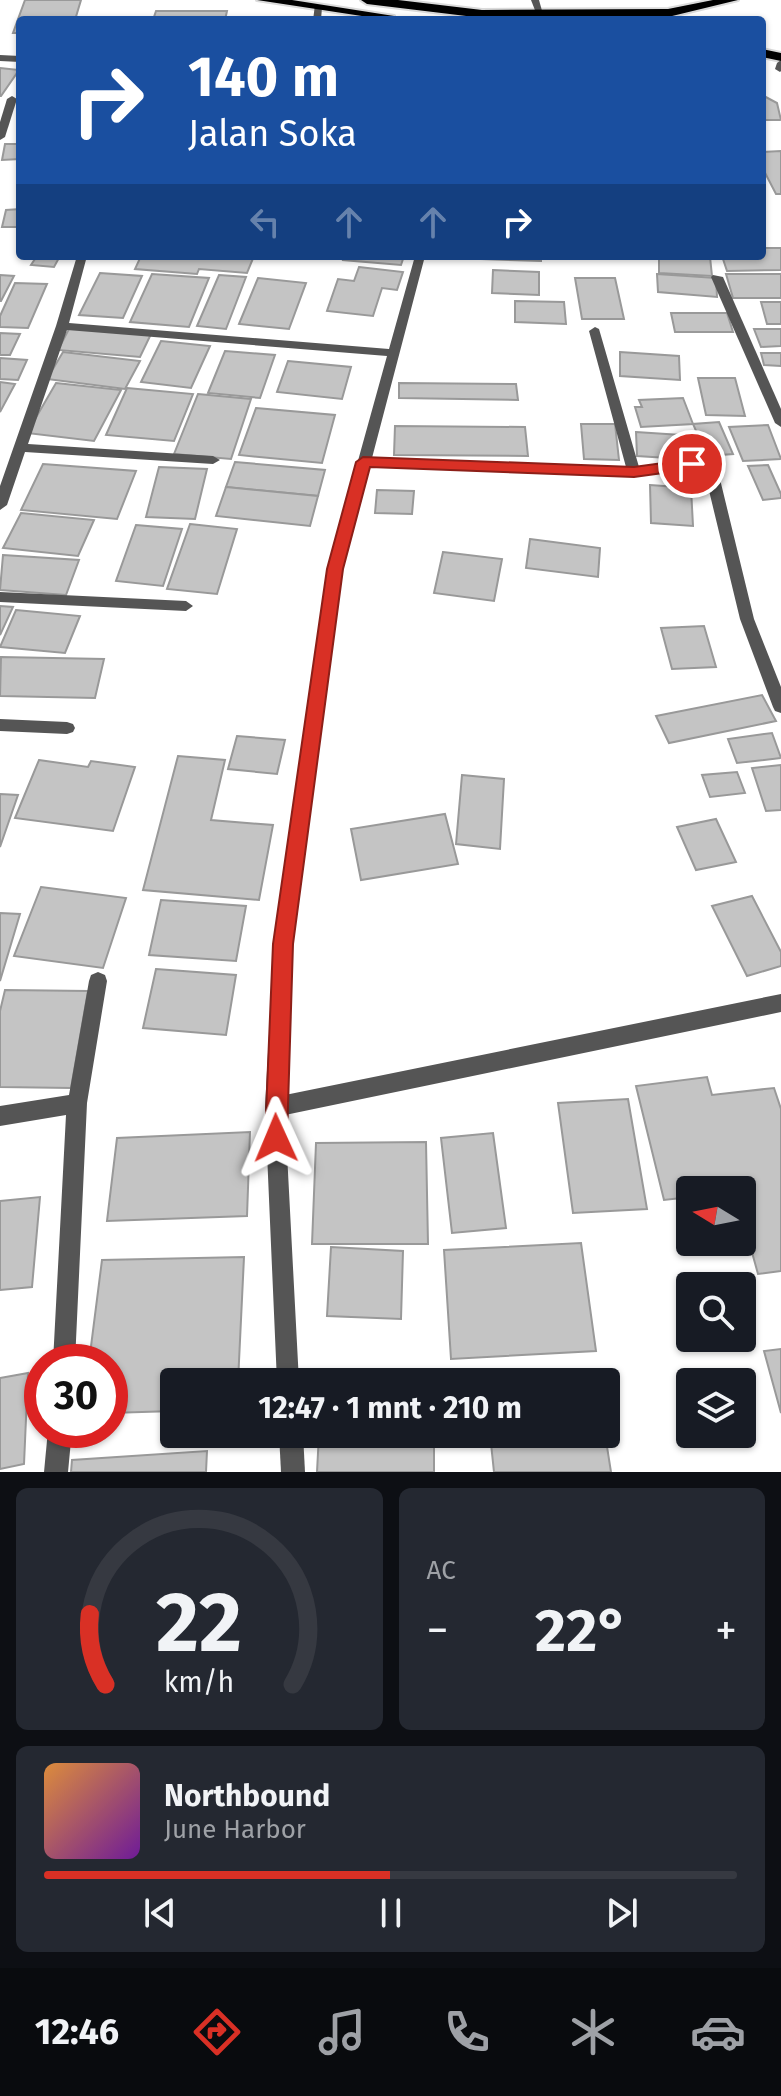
<!DOCTYPE html>
<html lang="id">
<head>
<meta charset="utf-8">
<style>
	:root { --surface:#171b24; --page:#242831; --text:#f1f3f6; --muted:#9ea1a6; --line:#363941; --accent:#d93025 }
	body { margin:0; font-family:"Fira Sans",sans-serif; background:var(--page); color:var(--text); height:100vh; display:flex; flex-direction:column; font-size:30px; white-space:nowrap }
	* { box-sizing:border-box; margin:0 }
	p { font-size:26px; color:var(--muted) }
	.icon { flex:none; width:44px; height:44px; fill:none; stroke:currentColor; stroke-width:2; stroke-linecap:round; stroke-linejoin:round }
	.map { position:relative; height:1472px; overflow:hidden }
	.side { display:flex; flex-direction:column; gap:16px; padding:16px; background:#0d0f14; flex:1 }
	.side>* { flex:none }
	.top-card { position:absolute; left:16px; top:16px; width:750px; height:244px; border-radius:8px; box-shadow:0 2px 6px #0004; background:#1a4fa0; color:#fff; overflow:hidden }
	.needle { width:52px; rotate:280deg }
	.buttons { position:absolute; left:676px; top:1176px; display:grid; gap:16px }
	.buttons a { display:grid; place-items:center; width:80px; height:80px; border-radius:8px; background:var(--surface); box-shadow:0 2px 6px #0004; font-size:40px }
	.speed { position:absolute; left:24px; top:1344px; display:flex; gap:16px; font-size:40px; font-weight:700; text-align:center }
	.speed>* { display:grid; place-content:center; width:104px; height:104px; border-radius:50%; background:var(--surface); box-shadow:0 2px 6px #0004; line-height:1 }
	.speed .limit { border:12px solid #d22; background:#fff; color:#111 }
	.pin { position:absolute; display:grid; place-items:center; width:68px; height:68px; color:#fff; margin:-34px; border:4px solid #fff; border-radius:50%; box-shadow:0 2px 8px #0007 }
	.me { position:absolute; width:88px; margin:-44px; rotate:359deg; stroke-linejoin:round; filter:drop-shadow(0 0 6px #0008) }
	.turn { display:flex; align-items:center; gap:28px; height:168px; padding:0 40px; font-size:36px }
	.turn .icon { width:104px; height:104px; stroke-width:2.5 }
	.turn b { display:block; font-size:56px; line-height:68px }
	.lanes { display:flex; align-items:center; height:76px; padding:0 40px; background:#0003; justify-content:center; gap:40px; direction:ltr }
	.lanes .off { opacity:.35 }
	.big { font-size:60px; font-weight:700; line-height:1.1 }
	.side .tile { flex:1; display:flex; flex-direction:column; justify-content:center; gap:12px; min-width:0; padding:0 28px; border-radius:12px; background:var(--page) }
	.side .dial { align-items:center; gap:0 }
	.dial svg { height:208px; overflow:visible; fill:none; stroke:var(--line); stroke-width:7; stroke-linecap:round; text-anchor:middle }
	.dial text { fill:var(--text); stroke:none }
	.song { display:flex; align-items:center; gap:24px }
	.cover { width:96px; height:96px; border-radius:12px; background:linear-gradient(135deg,hsl(30 70% 55%),hsl(280 70% 35%)) }
	.played { height:8px; border-radius:4px; background:linear-gradient(90deg,var(--accent) 50%,var(--line) 50%) }
	.keys { display:flex; justify-content:space-around; direction:ltr }
	.heat { display:flex; justify-content:space-between; align-items:center; font-size:44px; direction:ltr }
	.side .tiles { flex:1; display:grid; gap:16px; grid-template-columns:1fr 1fr }
	.tile:last-child { grid-column:span 2 }
	.trip { position:absolute; left:160px; top:1368px; width:460px; height:80px; border-radius:8px; background:var(--surface); box-shadow:0 2px 6px #0004; font-weight:700; line-height:80px; text-align:center }
	.menu { display:flex; height:128px; justify-content:space-around; align-items:center; background:#090b0e; color:var(--muted) }
	.menu .icon { width:56px; height:56px }
	.menu .selected { color:var(--accent) }
	.menu b { font-size:36px; color:var(--text) }
	.map>svg:first-child { display:block }
</style>
</head>
<body>
<div class="map">
<svg width="781" height="1472" viewBox="0 0 781 1472">
	<rect width="100%" height="100%" fill="#fff"/>
	<g fill="#c4c4c4" stroke="#999" stroke-width="2">
		<path d="M 25,0 L 81,0 L 75,20 L 20,20 L 20,33 L 13,33 Z"/>
		<path d="M 156,11 L 227,11 L 225,20 L 153,20 Z"/>
		<path d="M 0,68 L 19,70 L 1,96 L 0,96 Z"/>
		<path d="M 762,95 L 777,103 L 781,120 L 762,120 Z"/>
		<path d="M 5,144 L 20,144 L 20,159 L 2,160 Z"/>
		<path d="M 781,151 L 781,194 L 776,194 L 762,167 L 762,152 Z"/>
		<path d="M 20,209 L 20,227 L 2,227 L 6,210 Z"/>
		<path d="M 762,248 L 781,248 L 781,270 L 727,271 L 722,256 L 762,256 Z"/>
		<path d="M 37,256 L 60,256 L 54,267 L 31,265 Z"/>
		<path d="M 141,256 L 254,256 L 247,273 L 199,269 L 197,274 L 135,269 Z"/>
		<path d="M 344,256 L 404,256 L 401,265 L 343,260 Z"/>
		<path d="M 453,256 L 541,256 L 541,261 L 453,258 Z"/>
		<path d="M 646,257 L 710,257 L 712,276 L 659,273 L 659,258 Z"/>
		<path d="M 359,267 L 403,272 L 397,290 L 382,288 L 373,316 L 327,311 L 338,279 L 354,281 Z"/>
		<path d="M 493,270 L 539,272 L 539,295 L 492,293 Z"/>
		<path d="M 100,273 L 142,276 L 123,318 L 79,315 Z"/>
		<path d="M 152,274 L 209,278 L 189,327 L 130,322 Z"/>
		<path d="M 657,274 L 716,278 L 717,297 L 658,292 Z"/>
		<path d="M 726,274 L 781,274 L 781,298 L 733,298 Z"/>
		<path d="M 0,275 L 14,276 L 1,301 L 0,301 Z"/>
		<path d="M 219,275 L 246,277 L 226,329 L 197,326 Z"/>
		<path d="M 258,278 L 306,283 L 289,329 L 239,324 Z"/>
		<path d="M 575,278 L 615,278 L 624,319 L 582,319 Z"/>
		<path d="M 15,283 L 47,284 L 28,328 L 0,327 L 0,316 Z"/>
		<path d="M 515,301 L 564,302 L 566,324 L 515,322 Z"/>
		<path d="M 761,302 L 781,302 L 781,324 L 767,324 Z"/>
		<path d="M 671,313 L 727,313 L 733,332 L 675,332 Z"/>
		<path d="M 70,327 L 151,334 L 140,357 L 58,350 Z"/>
		<path d="M 754,329 L 781,329 L 781,346 L 761,347 Z"/>
		<path d="M 0,333 L 20,334 L 10,355 L 0,355 Z"/>
		<path d="M 161,341 L 210,346 L 191,388 L 141,382 Z"/>
		<path d="M 225,351 L 275,355 L 260,398 L 208,393 Z"/>
		<path d="M 63,352 L 140,361 L 125,389 L 47,379 Z"/>
		<path d="M 620,352 L 679,356 L 680,380 L 620,376 Z"/>
		<path d="M 761,353 L 781,353 L 781,366 L 764,365 Z"/>
		<path d="M 0,358 L 27,360 L 18,380 L 0,379 Z"/>
		<path d="M 288,361 L 351,367 L 342,399 L 277,392 Z"/>
		<path d="M 698,378 L 735,378 L 745,416 L 706,415 Z"/>
		<path d="M 0,382 L 15,384 L 0,412 Z"/>
		<path d="M 56,383 L 121,390 L 94,441 L 27,433 Z"/>
		<path d="M 399,383 L 516,384 L 518,400 L 399,398 Z"/>
		<path d="M 127,388 L 193,394 L 174,441 L 106,435 Z"/>
		<path d="M 198,394 L 251,399 L 231,459 L 174,454 Z"/>
		<path d="M 683,398 L 693,424 L 641,427 L 635,407 L 642,407 L 639,400 Z"/>
		<path d="M 256,408 L 335,415 L 322,463 L 239,455 Z"/>
		<path d="M 719,422 L 733,454 L 707,456 L 693,424 Z"/>
		<path d="M 581,424 L 615,424 L 619,460 L 584,459 Z"/>
		<path d="M 768,425 L 781,459 L 743,461 L 729,427 Z"/>
		<path d="M 395,426 L 525,427 L 528,456 L 394,455 Z"/>
		<path d="M 636,432 L 696,436 L 699,460 L 637,456 Z"/>
		<path d="M 235,462 L 325,470 L 318,496 L 226,487 Z"/>
		<path d="M 43,464 L 136,471 L 117,519 L 21,510 Z"/>
		<path d="M 768,465 L 781,494 L 781,498 L 763,500 L 748,466 Z"/>
		<path d="M 159,467 L 207,469 L 195,519 L 146,517 Z"/>
		<path d="M 650,485 L 691,488 L 693,526 L 651,523 Z"/>
		<path d="M 226,487 L 318,496 L 310,526 L 216,516 Z"/>
		<path d="M 377,490 L 414,491 L 412,514 L 375,513 Z"/>
		<path d="M 21,513 L 94,520 L 78,556 L 3,548 Z"/>
		<path d="M 190,524 L 237,529 L 217,594 L 167,589 Z"/>
		<path d="M 136,525 L 182,529 L 163,586 L 116,581 Z"/>
		<path d="M 530,539 L 600,548 L 598,577 L 526,568 Z"/>
		<path d="M 443,552 L 502,559 L 494,601 L 434,593 Z"/>
		<path d="M 3,555 L 79,560 L 66,595 L 0,590 Z"/>
		<path d="M 0,606 L 13,607 L 0,635 Z"/>
		<path d="M 16,610 L 80,616 L 65,653 L 0,647 Z"/>
		<path d="M 704,626 L 716,667 L 672,669 L 661,628 Z"/>
		<path d="M 1,657 L 104,659 L 95,698 L 0,696 Z"/>
		<path d="M 762,695 L 776,721 L 669,743 L 656,716 Z"/>
		<path d="M 772,733 L 781,758 L 737,763 L 728,739 Z"/>
		<path d="M 237,736 L 285,740 L 277,774 L 228,769 Z"/>
		<path d="M 178,756 L 225,760 L 211,820 L 273,825 L 259,900 L 143,890 Z"/>
		<path d="M 39,760 L 88,767 L 91,761 L 135,767 L 113,831 L 15,818 Z"/>
		<path d="M 781,765 L 781,810 L 766,811 L 752,768 Z"/>
		<path d="M 737,772 L 745,793 L 710,797 L 702,775 Z"/>
		<path d="M 462,775 L 504,779 L 500,849 L 456,844 Z"/>
		<path d="M 0,794 L 18,795 L 0,847 Z"/>
		<path d="M 445,814 L 458,864 L 361,880 L 351,829 Z"/>
		<path d="M 716,819 L 736,862 L 696,870 L 677,827 Z"/>
		<path d="M 41,887 L 126,898 L 103,968 L 14,956 Z"/>
		<path d="M 752,896 L 781,952 L 781,966 L 747,976 L 712,906 Z"/>
		<path d="M 161,900 L 246,906 L 236,961 L 149,955 Z"/>
		<path d="M 0,913 L 20,914 L 0,981 Z"/>
		<path d="M 156,969 L 236,975 L 226,1035 L 143,1028 Z"/>
		<path d="M 5,990 L 88,991 L 71,1088 L 0,1087 L 0,1011 Z"/>
		<path d="M 707,1077 L 712,1095 L 774,1088 L 781,1109 L 781,1271 L 758,1274 L 742,1216 L 742,1190 L 690,1190 L 690,1197 L 664,1200 L 636,1086 Z"/>
		<path d="M 628,1099 L 647,1209 L 573,1213 L 558,1103 Z"/>
		<path d="M 250,1132 L 247,1216 L 107,1221 L 117,1138 Z"/>
		<path d="M 493,1133 L 506,1228 L 452,1233 L 441,1138 Z"/>
		<path d="M 426,1142 L 428,1244 L 312,1244 L 316,1143 Z"/>
		<path d="M 40,1197 L 32,1287 L 0,1290 L 0,1201 Z"/>
		<path d="M 581,1243 L 596,1351 L 451,1359 L 444,1250 Z"/>
		<path d="M 331,1247 L 403,1251 L 401,1319 L 327,1316 Z"/>
		<path d="M 244,1257 L 238,1382 L 174,1382 L 174,1411 L 110,1413 L 110,1362 L 89,1362 L 102,1260 Z"/>
		<path d="M 781,1349 L 781,1413 L 764,1351 Z"/>
		<path d="M 28,1373 L 24,1464 L 0,1469 L 0,1378 Z"/>
		<path d="M 319,1434 L 434,1434 L 434,1472 L 317,1472 Z"/>
		<path d="M 490,1434 L 605,1434 L 611,1472 L 494,1472 Z"/>
		<path d="M 207,1451 L 206,1472 L 71,1472 L 72,1460 Z"/>
	</g>
	<g fill="none" stroke-linecap="round" stroke-linejoin="round">
		<g stroke="#dbdbdb" stroke-width="4">
			<g id="highway">
				<path d="M 257,0 L 292,0 L 394,16 L 388,20 Z"/>
				<path d="M 361,0 L 398,0 L 482,10 L 668,9 L 713,0 L 738,0 L 668,17 L 491,19 L 367,4 Z"/>
				<path d="M 762,49 L 781,53 L 781,61 L 762,57 Z"/>
			</g>
		</g>
		<g fill="#555" fill-rule="evenodd">
			<path d="M 531,0 L 539,0 L 544,18 L 538,18 Z"/>
			<path d="M 781,60 L 781,71 L 780,72 L 775,69 L 777,63 Z"/>
		</g>
		<g fill="#555" fill-rule="evenodd">
			<path d="M 315,5 L 322,7 L 321,20 L 313,20 Z"/>
			<path d="M 0,55 L 20,56 L 20,62 L 0,61 Z"/>
			<path d="M 12,96 L 17,99 L 5,137 L 0,140 L 0,122 L 7,99 Z"/>
			<path d="M 77,256 L 87,256 L 69,323 L 389,349 L 415,256 L 425,256 L 372,458 L 626,467 L 589,331 L 595,327 L 599,329 L 639,467 L 692,460 L 716,468 L 718,471 L 754,619 L 781,687 L 781,713 L 775,711 L 773,707 L 740,619 L 705,474 L 691,468 L 634,476 L 369,467 L 342,569 L 292,944 L 285,1095 L 781,994 L 781,1012 L 285,1115 L 299,1382 L 277,1382 L 265,1107 L 274,944 L 328,569 L 387,356 L 67,330 L 28,444 L 213,456 L 220,460 L 213,464 L 25,452 L 7,505 L 0,510 L 0,486 L 56,326 Z"/>
			<path d="M 713,275 L 723,277 L 781,409 L 781,427 L 775,423 L 711,277 Z"/>
			<path d="M 0,592 L 186,601 L 193,606 L 186,611 L 0,602 Z"/>
			<path d="M 0,719 L 67,722 L 73,724 L 75,728 L 73,732 L 67,734 L 0,731 Z"/>
			<path d="M 98,972 L 105,975 L 107,981 L 87,1103 L 75,1362 L 53,1362 L 66,1115 L 0,1126 L 0,1106 L 69,1095 L 89,981 L 91,975 Z"/>
			<path d="M 48,1430 L 72,1430 L 68,1472 L 44,1472 Z"/>
			<path d="M 279,1434 L 303,1434 L 305,1472 L 281,1472 Z"/>
		</g>
		<use href="#highway" fill="#000" fill-rule="evenodd"/>
	</g>
	<path fill="#d93025" stroke="#8d1f18" stroke-width="2" d="M 363,457 L 634,467 L 692,459 L 700,464 L 692,469 L 634,477 L 370,467 L 343,569 L 293,944 L 287,1138 L 284,1146 L 276,1149 L 268,1146 L 265,1138 L 273,944 L 327,569 L 356,462 Z"/>
</svg>
<div class="buttons">
<a><svg class="needle" viewBox="-14 -14 28 28"><path d="M0-13l5 13h-10z" fill="#e53935"/><path d="M0 13l5-13h-10z" fill="#9ea1a6"/></svg></a>
<a><svg class="icon" aria-label="search" viewBox="0 0 24 24"><circle cx="10" cy="10" r="6"/><path d="M15 15l6 6"/></svg></a>
<a><svg class="icon" aria-label="layers" viewBox="0 0 24 24"><path d="M12 4l9 5-9 5-9-5zM3 14l9 5 9-5"/></svg></a>
</div>
<div class="speed"><div class="limit">30</div></div>
<div class="pin" style="left:692px;top:464px;background:#d93025"><svg class="icon" aria-label="arrive" viewBox="0 0 24 24"><path d="M6 21V4h12l-3 4 3 4H6"/></svg></div>
<svg class="me" style="left:276px;top:1138px" viewBox="-20 -20 40 40"><path d="M0-17L14 15 0 8-14 15z" fill="#d93025" stroke="#fff" stroke-width="4"/></svg>
<div class="trip">12:47 · 1 mnt · 210 m</div>
<div class="top-card">
<div class="turn"><svg class="icon" aria-label="right" viewBox="0 0 24 24"><path d="M7 20v-9h11M14 6l5 5-5 5"/></svg><div><b>140 m</b>Jalan Soka</div></div>
<div class="lanes"><svg class="icon off" aria-label="left" viewBox="0 0 24 24"><path d="M17 20v-9H6M10 6l-5 5 5 5"/></svg><svg class="icon off" aria-label="ahead" viewBox="0 0 24 24"><path d="M12 20V5M6 11l6-6 6 6"/></svg><svg class="icon off" aria-label="ahead" viewBox="0 0 24 24"><path d="M12 20V5M6 11l6-6 6 6"/></svg><svg class="icon" aria-label="right" viewBox="0 0 24 24"><path d="M7 20v-9h11M14 6l5 5-5 5"/></svg></div>
</div>
</div>
<section class="side">
<div class="tiles">
<div class="tile dial"><svg viewBox="0 0 100 80">
<path d="M14 69A42 42 0 1 1 86 69"/>
<path d="M14 69A42 42 0 0 1 8 42" stroke="#d93025"/>
<text x="50" y="56" font-size="32" font-weight="700">22</text>
<text x="50" y="72" font-size="11">km/h</text>
</svg></div>
<div class="tile"><p>AC</p>
<div class="heat"><a>−</a><b class="big">22°</b><a>+</a></div>
</div>
<div class="tile">
<div class="song"><i class="cover"></i><div><b>Northbound</b><p>June Harbor</p></div></div>
<div class="played"></div>
<div class="keys"><svg class="icon" aria-label="previous" viewBox="0 0 24 24"><path d="M18 5L8 12l10 7zM5 5v14"/></svg><svg class="icon" aria-label="pause" viewBox="0 0 24 24"><path d="M8 5v14M16 5v14"/></svg><svg class="icon" aria-label="next" viewBox="0 0 24 24"><path d="M6 5l10 7-10 7zM19 5v14"/></svg></div>
</div>
</div>
</section>
<nav class="menu">
<b>12:46</b>
<svg class="icon selected" aria-label="directions" viewBox="0 0 24 24"><path d="M12 3l9 9-9 9-9-9zM9 14v-3h6M13 9l2 2-2 2"/></svg>
<svg class="icon" aria-label="music" viewBox="0 0 24 24"><path d="M9 18V5l10-2v13"/><circle cx="6" cy="18" r="3"/><circle cx="16" cy="16" r="3"/></svg>
<svg class="icon" aria-label="phone" viewBox="0 0 24 24"><path d="M5 4h4l2 5-3 2q2 4 5 5l2-3 5 2v4C11 20 4 13 5 4z"/></svg>
<svg class="icon" aria-label="climate" viewBox="0 0 24 24"><path d="M12 3v18M4 7l16 10M4 17L20 7"/></svg>
<svg class="icon" aria-label="car" viewBox="0 0 24 24"><path d="M5 17H2v-5l4-1 3-4h7l3 4 3 1v5h-3M9 17h6M6 11h13"/><circle cx="7" cy="17" r="2"/><circle cx="17" cy="17" r="2"/></svg>
</nav>
</body>
</html>
